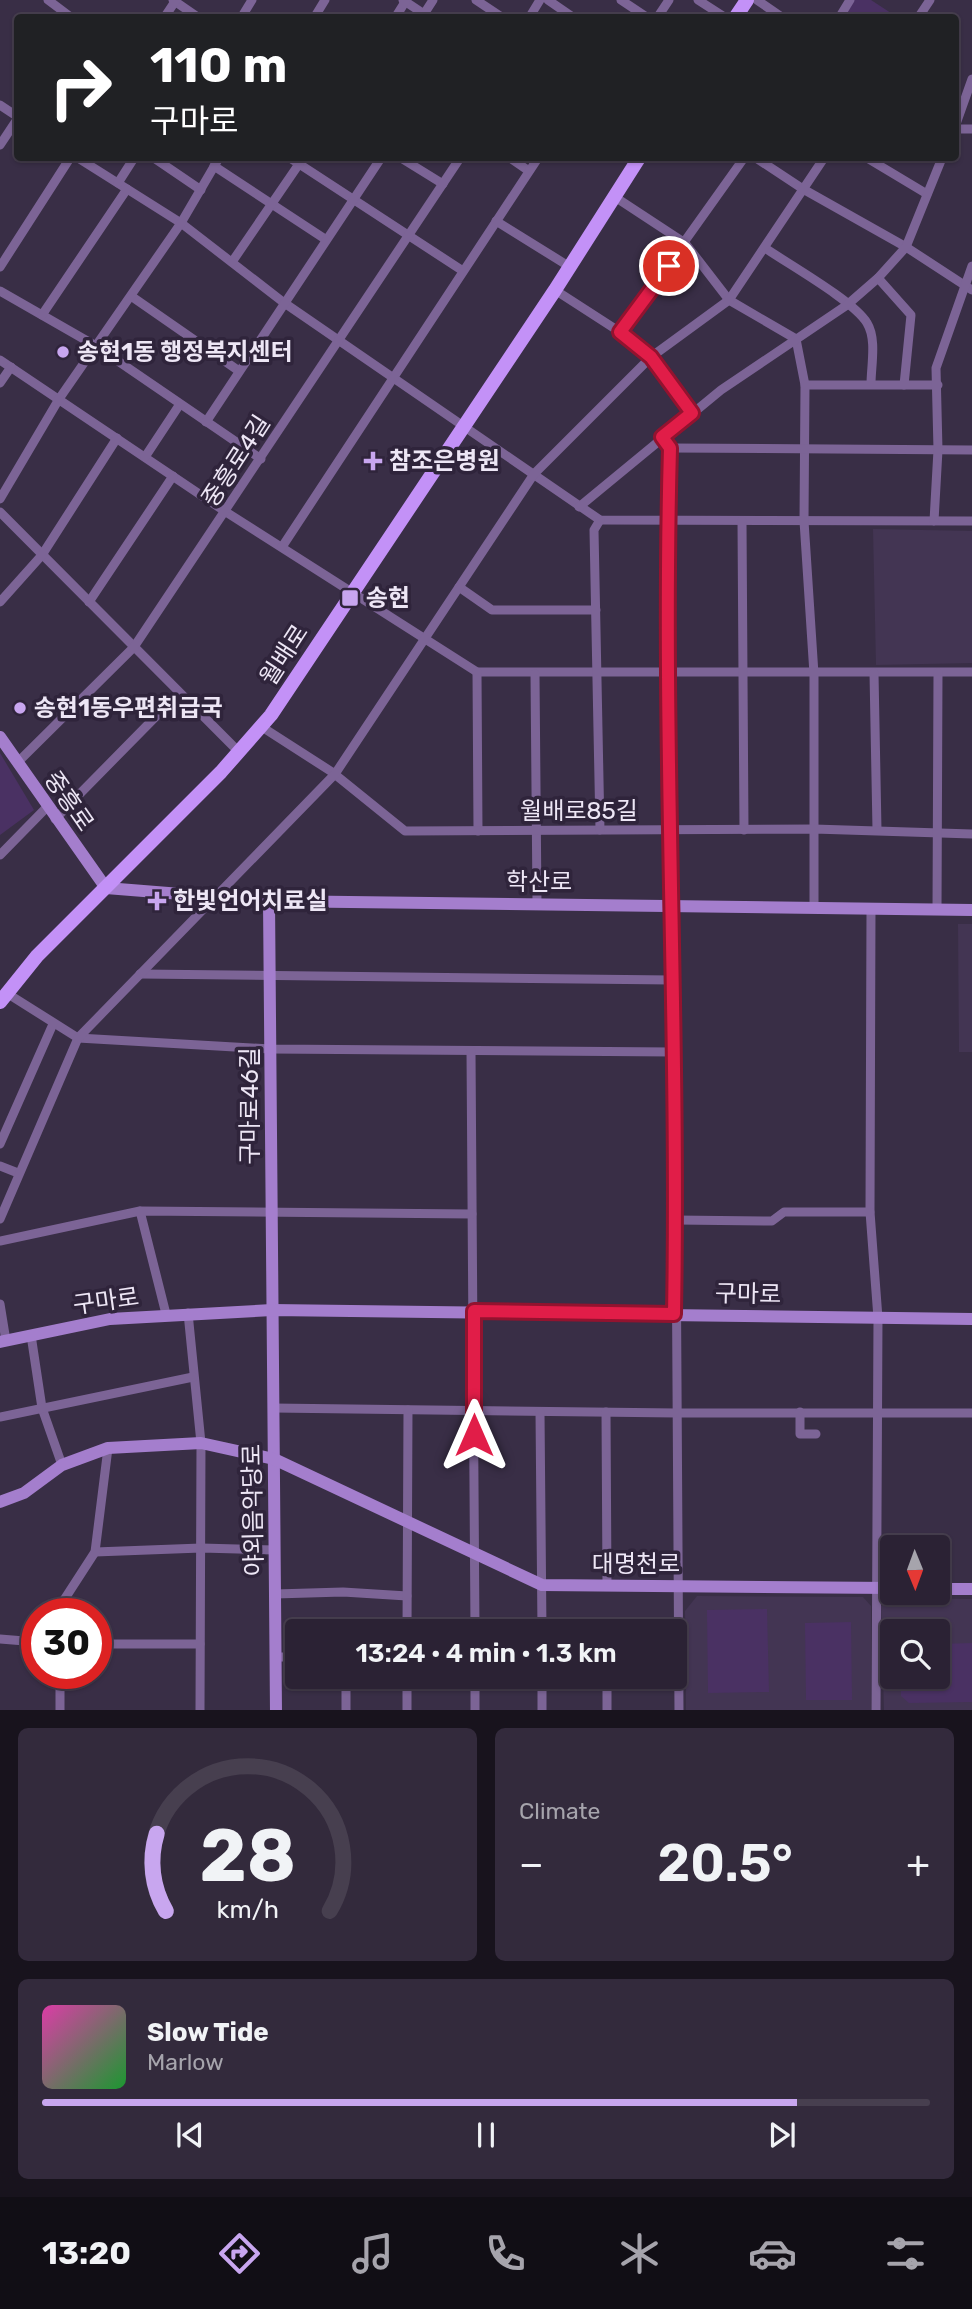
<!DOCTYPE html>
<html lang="en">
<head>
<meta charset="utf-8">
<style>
	:root { --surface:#2b2234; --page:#332a3c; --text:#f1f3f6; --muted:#a6a4ac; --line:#473f4f; --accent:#c8a6ef }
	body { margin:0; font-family:Rubik,"Noto Sans KR",sans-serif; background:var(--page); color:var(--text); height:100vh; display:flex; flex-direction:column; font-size:26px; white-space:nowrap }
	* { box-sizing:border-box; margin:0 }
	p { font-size:23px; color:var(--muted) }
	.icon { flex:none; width:38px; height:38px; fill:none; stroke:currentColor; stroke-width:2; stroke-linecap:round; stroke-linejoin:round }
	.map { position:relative; height:1710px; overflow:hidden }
	.panel { display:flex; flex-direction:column; gap:18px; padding:18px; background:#18131d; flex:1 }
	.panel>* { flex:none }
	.banner { position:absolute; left:14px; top:14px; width:945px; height:147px; border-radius:7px; box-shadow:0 2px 5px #0004,0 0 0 2px var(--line); background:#202124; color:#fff; overflow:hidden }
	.needle { width:46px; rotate:179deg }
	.controls { position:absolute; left:880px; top:1535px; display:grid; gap:14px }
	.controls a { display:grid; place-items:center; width:70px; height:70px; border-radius:7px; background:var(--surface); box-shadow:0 2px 5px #0004,0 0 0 2px var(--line); font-size:35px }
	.speed { position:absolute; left:21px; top:1598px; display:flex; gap:14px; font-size:35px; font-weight:700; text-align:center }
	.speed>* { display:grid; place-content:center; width:91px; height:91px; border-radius:50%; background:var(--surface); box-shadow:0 2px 5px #0004,0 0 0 2px var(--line); line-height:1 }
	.speed .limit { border:10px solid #d22; background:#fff; color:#111 }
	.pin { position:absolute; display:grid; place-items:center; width:60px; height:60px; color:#fff; margin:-30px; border:4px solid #fff; border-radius:50%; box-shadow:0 2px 7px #0007 }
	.me { position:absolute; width:77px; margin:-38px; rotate:0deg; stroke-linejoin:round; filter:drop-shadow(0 0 5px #0008) }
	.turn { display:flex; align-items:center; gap:24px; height:147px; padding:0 21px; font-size:32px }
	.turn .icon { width:91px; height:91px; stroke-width:2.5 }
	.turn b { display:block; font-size:49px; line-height:60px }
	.big { font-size:52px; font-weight:600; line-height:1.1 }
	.panel .tile { flex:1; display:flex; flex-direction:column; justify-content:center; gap:10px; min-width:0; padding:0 24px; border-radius:10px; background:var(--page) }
	.panel .dial { align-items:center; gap:0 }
	.dial svg { height:182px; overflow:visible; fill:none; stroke:var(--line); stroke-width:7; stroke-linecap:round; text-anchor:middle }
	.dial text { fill:var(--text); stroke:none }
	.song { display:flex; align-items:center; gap:21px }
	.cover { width:84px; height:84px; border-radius:10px; background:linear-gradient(135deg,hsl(320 70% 55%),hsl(130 70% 35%)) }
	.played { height:7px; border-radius:4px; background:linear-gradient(90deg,var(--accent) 85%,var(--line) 85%) }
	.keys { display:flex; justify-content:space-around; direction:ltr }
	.heat { display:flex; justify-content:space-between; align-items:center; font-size:38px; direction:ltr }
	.panel .tiles { flex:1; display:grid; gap:18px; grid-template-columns:1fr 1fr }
	.tile:last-child { grid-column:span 2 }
	.trip { position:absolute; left:285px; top:1619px; width:402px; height:70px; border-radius:7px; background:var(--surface); box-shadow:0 2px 5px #0004,0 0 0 2px var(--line); font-weight:600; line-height:70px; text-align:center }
	.menu { display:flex; height:112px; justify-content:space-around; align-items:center; background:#110e15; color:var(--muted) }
	.menu .icon { width:49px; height:49px }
	.menu .current { color:var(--accent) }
	.menu b { font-size:32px; color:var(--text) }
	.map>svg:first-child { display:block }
</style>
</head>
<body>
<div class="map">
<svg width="972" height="1711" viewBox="0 0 972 1711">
	<rect width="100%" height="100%" fill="#392e46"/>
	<g fill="#433553" fill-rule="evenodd">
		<path d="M 873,529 L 972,531 L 972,663 L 876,665 Z"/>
		<path d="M 958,924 L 972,924 L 972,1052 L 959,1052 Z"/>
		<path d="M 697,1596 L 863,1597 L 871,1606 L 871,1710 L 686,1710 L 685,1611 Z"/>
		<path d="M 894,1598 L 972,1599 L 972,1710 L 884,1710 L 881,1606 ZM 892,1631 L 938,1631 L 938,1676 L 892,1676 Z"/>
	</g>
	<g fill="#4a3163">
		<path d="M 850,0 L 871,0 L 897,17 L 839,18 Z"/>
		<path d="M 0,753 L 34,810 L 0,835 Z"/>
		<path d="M 767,1609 L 769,1692 L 708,1693 L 707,1610 Z"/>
		<path d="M 851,1622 L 852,1700 L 806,1700 L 805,1623 Z"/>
		<path d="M 972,1643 L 972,1702 L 909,1703 L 901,1696 L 901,1677 L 938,1676 L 938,1644 Z"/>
	</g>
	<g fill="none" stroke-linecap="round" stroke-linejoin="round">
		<g stroke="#7c6496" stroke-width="9">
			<path d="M 48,0 L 72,18"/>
			<path d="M 173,0 L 199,18"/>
			<path d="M 403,0 L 430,18"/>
			<path d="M 476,0 L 503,18"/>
			<path d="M 548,0 L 574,18"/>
			<path d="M 621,0 L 648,18"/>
			<path d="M 698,0 L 726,18"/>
			<path d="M 757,0 L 783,18"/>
			<path d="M 424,14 L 433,0"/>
			<path d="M 164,18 L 176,0"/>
			<path d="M 241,18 L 252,0"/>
			<path d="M 314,18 L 325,0"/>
			<path d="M 395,18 L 405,2"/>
			<path d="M 529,18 L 540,0"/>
			<path d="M 657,18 L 669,0"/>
			<path d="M 839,18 L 850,0"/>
			<path d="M 918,18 L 930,0"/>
			<path d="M 0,105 L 18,117"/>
			<path d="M 956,124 L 972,79"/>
			<path d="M 956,129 L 972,129"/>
			<path d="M 0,145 L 18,118"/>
			<path d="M 78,158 L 181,223 L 283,302 L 600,520 L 972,521"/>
			<path d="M 154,158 L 201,190"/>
			<path d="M 290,158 L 463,271"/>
			<path d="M 401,158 L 443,184"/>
			<path d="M 510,158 L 529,171"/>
			<path d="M 756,158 L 803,189 L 906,247 L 972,290"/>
			<path d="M 867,158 L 927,194"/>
			<path d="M 214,166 L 325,239"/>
			<path d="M 118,183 L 134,158"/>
			<path d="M 615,197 L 685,243 L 729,300 L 796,339 L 805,385 L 804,521 L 814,674 L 814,907"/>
			<path d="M 496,221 L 570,267"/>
			<path d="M 765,248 C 788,264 854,301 867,323 C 877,339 871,366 871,384"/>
			<path d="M 232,262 L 299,164"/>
			<path d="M 0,267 L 70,158"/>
			<path d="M 878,278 L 911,315 L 904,385"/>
			<path d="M 555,290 L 620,332 L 651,357 L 692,413"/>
			<path d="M 0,291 L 96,346 L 261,459"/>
			<path d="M 131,296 L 239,371"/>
			<path d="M 42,315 L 127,189"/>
			<path d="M 620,332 L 744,158"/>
			<path d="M 0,360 L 226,512 L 477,672 L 972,672"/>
			<path d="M 0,383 L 11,367"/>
			<path d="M 805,385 L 938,385"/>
			<path d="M 206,422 L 381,158"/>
			<path d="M 662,437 L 670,448 L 667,673 L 676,1220 L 679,1711"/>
			<path d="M 670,448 L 972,450"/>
			<path d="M 145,457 L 180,404"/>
			<path d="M 0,499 L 59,399 L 181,223 L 219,158"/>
			<path d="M 579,507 L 721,390 L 847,305 L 878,278 L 906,247 L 942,158"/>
			<path d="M 0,512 L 239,752"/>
			<path d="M 742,521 L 744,830"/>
			<path d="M 934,521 L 938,450 L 936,368 L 972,266"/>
			<path d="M 282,547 L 538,158"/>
			<path d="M 459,587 L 492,610 L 596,610"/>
			<path d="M 0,602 L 42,555 L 117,438"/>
			<path d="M 89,602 L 173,476"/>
			<path d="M 477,672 L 478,831"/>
			<path d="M 874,673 L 877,830"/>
			<path d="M 535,674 L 537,903"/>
			<path d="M 262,727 L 332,772 L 405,831 L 814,829 L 972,834"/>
			<path d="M 17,763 L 134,647 L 460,158"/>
			<path d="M 55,819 L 179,693"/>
			<path d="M 600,830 L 594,530 L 600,520"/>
			<path d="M 0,855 L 47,807"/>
			<path d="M 871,909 L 870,1212 L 878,1318 L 876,1711"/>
			<path d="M 937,910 L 938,673"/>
			<path d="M 140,974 L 672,980"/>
			<path d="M 5,992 L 78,1038 L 270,1049 L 673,1052"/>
			<path d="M 471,1051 L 475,1631"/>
			<path d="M 0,1144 L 53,1024"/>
			<path d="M 0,1166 L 18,1173"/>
			<path d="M 140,1211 L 166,1314"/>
			<path d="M 0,1219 L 78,1038 L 335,774 L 534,474 L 651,357 L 729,300 L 824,158"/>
			<path d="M 676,1220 L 772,1221 L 784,1212 L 870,1212"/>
			<path d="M 0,1241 L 140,1211 L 472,1214"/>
			<path d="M 0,1304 L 6,1341"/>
			<path d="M 188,1313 L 201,1443 L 200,1711"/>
			<path d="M 31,1335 L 42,1408 L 62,1465"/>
			<path d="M 273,1408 L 676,1413 L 972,1413"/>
			<path d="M 540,1412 L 542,1631"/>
			<path d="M 606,1412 L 607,1585"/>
			<path d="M 800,1412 L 800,1434 L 816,1434"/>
			<path d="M 0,1417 L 193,1377"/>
			<path d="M 95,1552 L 201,1548 L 275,1550"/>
			<path d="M 275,1594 L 343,1592 L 407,1596"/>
			<path d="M 61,1614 L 62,1603 L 95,1552 L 108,1448"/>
			<path d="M 407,1631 L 408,1410"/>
			<path d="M 0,1639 L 37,1642"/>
			<path d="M 96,1644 L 200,1644"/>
			<path d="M 275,1657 L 298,1657"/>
			<path d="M 60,1673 L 60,1711"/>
			<path d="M 346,1676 L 346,1711"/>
			<path d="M 407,1676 L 407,1711"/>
			<path d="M 475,1676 L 475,1711"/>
			<path d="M 542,1676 L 542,1711"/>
			<path d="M 607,1711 L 607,1676"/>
		</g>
		<g stroke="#a47ecd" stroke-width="12">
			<path d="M 0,737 L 106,888 L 269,901 L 972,910"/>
			<path d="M 269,901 L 276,1711"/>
			<path d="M 0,1342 L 110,1319 L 272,1310 L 972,1319"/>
			<path d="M 0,1502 L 24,1493 L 62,1465 L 108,1448 L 201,1443 L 274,1459 L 542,1585 L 892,1588"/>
			<path d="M 938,1589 L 972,1589"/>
		</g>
		<g stroke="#c391f7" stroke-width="14">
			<path d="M 735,18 L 747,0"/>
			<path d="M 0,1002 L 37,956 L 221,772 L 271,715 L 555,290 L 639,158"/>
		</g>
	</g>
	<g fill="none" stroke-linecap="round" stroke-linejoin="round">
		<g stroke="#92132f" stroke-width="18">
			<path id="route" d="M 474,1435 L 474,1311 L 674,1314 C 679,1025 662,736 670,448 L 662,437 L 692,413 L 651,357 L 620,332 L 669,266"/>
		</g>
		<use href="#route" stroke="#e11d48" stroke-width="12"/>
	</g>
	<g fill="#c8a6ef" stroke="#2f243b" stroke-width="2.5">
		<circle cx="63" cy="352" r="7"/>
		<path d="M369.5 450.5h7v7h7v7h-7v7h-7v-7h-7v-7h7z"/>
		<rect x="341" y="589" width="18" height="18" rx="3.5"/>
		<circle cx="20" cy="708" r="7"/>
		<path d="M153.5 890.5h7v7h7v7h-7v7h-7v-7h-7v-7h7z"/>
	</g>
	<g text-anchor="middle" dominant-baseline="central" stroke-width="7" stroke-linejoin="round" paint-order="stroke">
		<g font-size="24" font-weight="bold" fill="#ede6f5" stroke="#2f243b" text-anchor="start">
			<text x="77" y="352">송현1동 행정복지센터</text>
			<text x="389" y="461">참조은병원</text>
			<text x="366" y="598">송현</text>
			<text x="34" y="708">송현1동우편취급국</text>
			<text x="173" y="901">한빛언어치료실</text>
		</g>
		<g font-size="24" fill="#ede6f5" stroke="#2f243b">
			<text transform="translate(236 461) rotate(-57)">중흥로4길</text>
			<text transform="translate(284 655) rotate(-57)">월배로</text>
			<text transform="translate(69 801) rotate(55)">중흥로</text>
			<text x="579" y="811">월배로85길</text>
			<text x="539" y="882">학산로</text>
			<text transform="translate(250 1106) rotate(-90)">구마로46길</text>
			<text transform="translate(748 1294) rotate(1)">구마로</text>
			<text transform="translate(106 1301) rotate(-8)">구마로</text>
			<text transform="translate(253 1510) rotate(-91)">야외음악당로</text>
			<text x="636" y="1564">대명천로</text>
		</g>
	</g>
</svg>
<div class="controls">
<a><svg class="needle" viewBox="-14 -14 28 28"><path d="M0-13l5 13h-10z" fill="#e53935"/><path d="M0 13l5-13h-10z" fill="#a6a4ac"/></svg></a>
<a><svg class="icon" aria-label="search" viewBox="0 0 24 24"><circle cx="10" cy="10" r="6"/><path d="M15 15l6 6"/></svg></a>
</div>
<div class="speed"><div class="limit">30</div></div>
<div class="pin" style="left:669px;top:266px;background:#d93025"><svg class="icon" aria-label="arrive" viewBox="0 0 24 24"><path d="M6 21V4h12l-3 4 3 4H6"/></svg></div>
<svg class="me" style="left:474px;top:1435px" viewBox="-20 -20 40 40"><path d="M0-17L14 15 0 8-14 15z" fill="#e11d48" stroke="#fff" stroke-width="4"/></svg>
<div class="trip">13:24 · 4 min · 1.3 km</div>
<div class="banner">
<div class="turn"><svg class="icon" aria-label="right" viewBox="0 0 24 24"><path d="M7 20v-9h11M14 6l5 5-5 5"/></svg><div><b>110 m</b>구마로</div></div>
</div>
</div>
<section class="panel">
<div class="tiles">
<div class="tile dial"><svg viewBox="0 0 100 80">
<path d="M14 69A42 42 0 1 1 86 69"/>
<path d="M14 69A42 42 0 0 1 10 35" stroke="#c8a6ef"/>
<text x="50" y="56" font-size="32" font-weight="700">28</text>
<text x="50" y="72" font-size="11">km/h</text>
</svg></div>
<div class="tile"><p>Climate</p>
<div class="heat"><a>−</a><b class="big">20.5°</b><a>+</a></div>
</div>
<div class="tile">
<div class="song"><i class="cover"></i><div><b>Slow Tide</b><p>Marlow</p></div></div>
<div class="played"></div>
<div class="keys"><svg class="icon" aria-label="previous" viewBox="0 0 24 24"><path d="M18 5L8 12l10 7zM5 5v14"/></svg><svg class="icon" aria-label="pause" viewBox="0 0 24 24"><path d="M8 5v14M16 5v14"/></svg><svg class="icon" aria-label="next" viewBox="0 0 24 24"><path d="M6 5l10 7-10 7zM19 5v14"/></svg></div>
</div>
</div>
</section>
<nav class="menu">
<b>13:20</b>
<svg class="icon current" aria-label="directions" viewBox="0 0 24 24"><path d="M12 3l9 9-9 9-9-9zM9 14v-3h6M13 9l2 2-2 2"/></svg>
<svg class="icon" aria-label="music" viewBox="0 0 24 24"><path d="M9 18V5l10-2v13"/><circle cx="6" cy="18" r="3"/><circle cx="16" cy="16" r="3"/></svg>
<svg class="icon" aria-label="phone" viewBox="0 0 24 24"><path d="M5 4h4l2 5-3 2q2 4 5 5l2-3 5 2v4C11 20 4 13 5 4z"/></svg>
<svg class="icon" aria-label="climate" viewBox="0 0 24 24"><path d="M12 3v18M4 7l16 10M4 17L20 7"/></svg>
<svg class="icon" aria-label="car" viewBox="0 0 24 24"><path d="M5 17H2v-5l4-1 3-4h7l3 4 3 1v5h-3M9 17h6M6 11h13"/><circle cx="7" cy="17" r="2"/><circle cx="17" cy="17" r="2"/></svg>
<svg class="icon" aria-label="filters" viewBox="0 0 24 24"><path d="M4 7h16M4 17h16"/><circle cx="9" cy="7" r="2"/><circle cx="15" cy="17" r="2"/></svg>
</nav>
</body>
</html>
